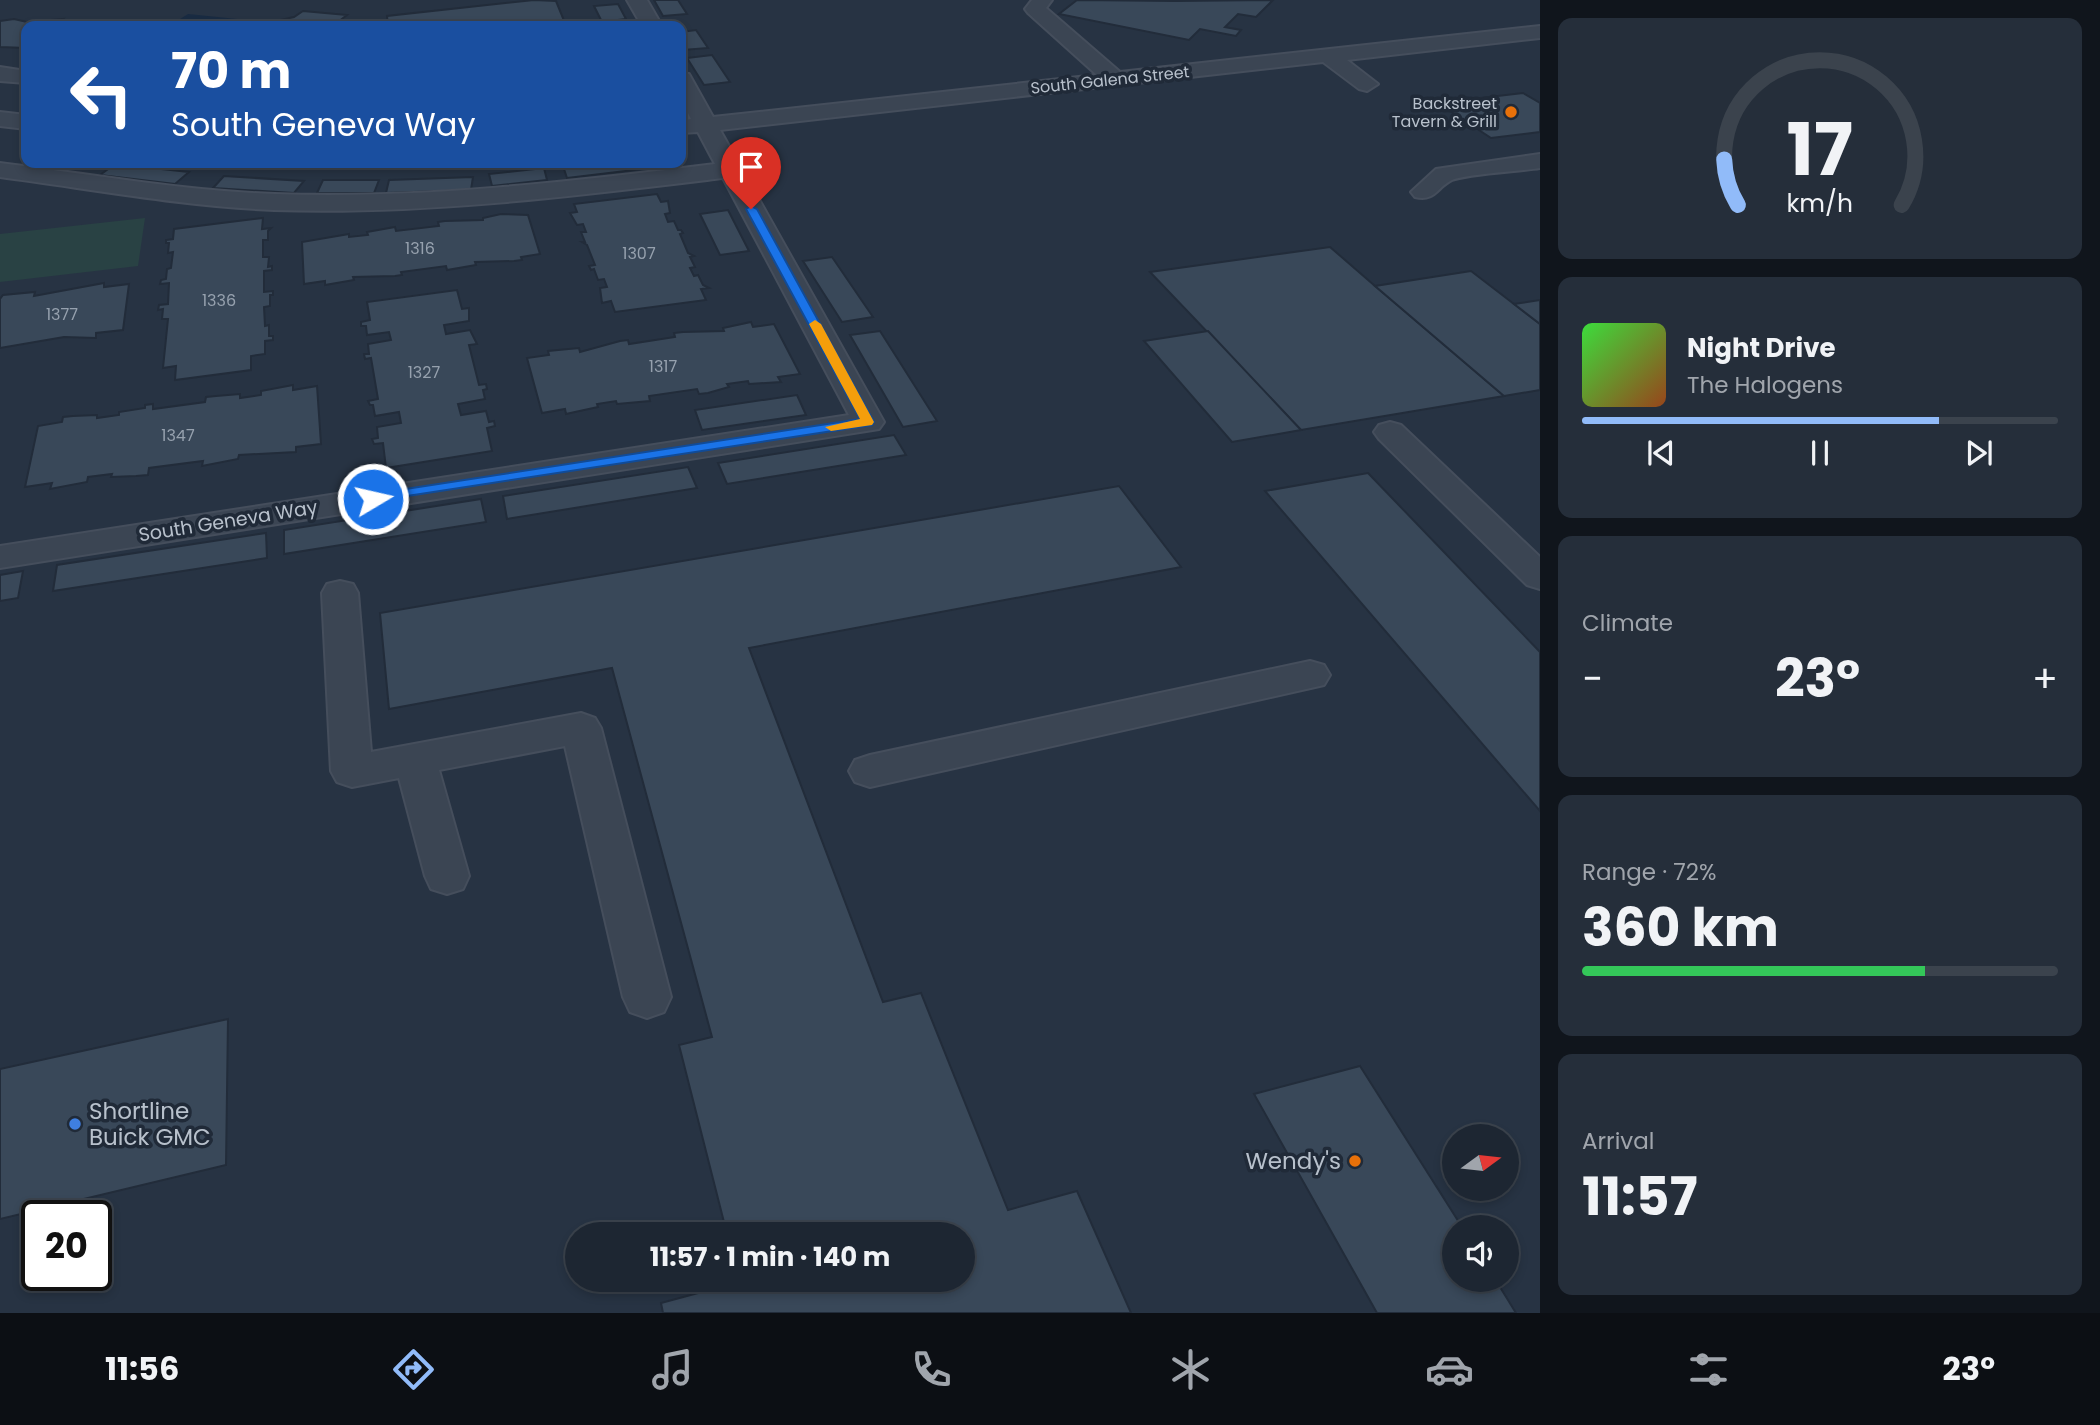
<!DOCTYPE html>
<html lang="en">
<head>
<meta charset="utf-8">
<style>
	:root { --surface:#1d2632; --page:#252e3a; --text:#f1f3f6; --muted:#a0a5ac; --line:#3b434d; --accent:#91bbf9 }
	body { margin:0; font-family:Poppins,sans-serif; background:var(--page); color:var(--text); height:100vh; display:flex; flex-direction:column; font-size:26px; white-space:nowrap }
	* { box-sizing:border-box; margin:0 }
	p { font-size:23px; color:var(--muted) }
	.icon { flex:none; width:38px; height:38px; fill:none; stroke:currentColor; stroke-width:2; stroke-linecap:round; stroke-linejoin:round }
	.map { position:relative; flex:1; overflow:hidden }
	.panel { display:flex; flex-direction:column; gap:18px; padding:18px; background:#10151c; width:560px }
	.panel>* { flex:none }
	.banner { position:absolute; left:21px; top:21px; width:665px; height:147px; border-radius:14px; box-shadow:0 4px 10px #0003,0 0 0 2px var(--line); background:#1a4fa0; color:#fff; overflow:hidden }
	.needle { width:46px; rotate:75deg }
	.buttons { position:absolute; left:1442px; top:1124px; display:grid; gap:14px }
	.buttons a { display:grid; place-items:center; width:77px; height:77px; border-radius:50%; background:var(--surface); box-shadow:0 4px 10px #0003,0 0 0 2px var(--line); font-size:35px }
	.speed { position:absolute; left:21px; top:1200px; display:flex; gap:14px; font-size:35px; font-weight:700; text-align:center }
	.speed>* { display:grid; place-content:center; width:91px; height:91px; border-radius:50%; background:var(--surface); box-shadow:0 4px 10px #0003,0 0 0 2px var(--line); line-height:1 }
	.speed .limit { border:4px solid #111; border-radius:10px; background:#fff; color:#111 }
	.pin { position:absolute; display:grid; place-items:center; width:60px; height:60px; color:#fff; margin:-72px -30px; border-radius:50% 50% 50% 0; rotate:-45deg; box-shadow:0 0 7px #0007 }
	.pin .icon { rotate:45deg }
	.me { position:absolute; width:77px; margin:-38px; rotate:81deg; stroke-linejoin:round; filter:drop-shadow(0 0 5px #0008) }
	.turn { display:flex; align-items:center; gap:24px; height:147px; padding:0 35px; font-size:32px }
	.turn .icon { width:91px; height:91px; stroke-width:2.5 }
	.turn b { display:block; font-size:49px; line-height:60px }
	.big { font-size:52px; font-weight:700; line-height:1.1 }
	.panel .tile { flex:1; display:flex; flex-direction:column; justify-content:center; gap:10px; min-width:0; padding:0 24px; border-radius:14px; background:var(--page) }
	.panel .dial { align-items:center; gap:0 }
	.dial svg { height:182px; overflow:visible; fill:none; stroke:var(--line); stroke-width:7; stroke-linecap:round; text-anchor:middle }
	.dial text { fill:var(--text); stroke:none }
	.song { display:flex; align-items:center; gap:21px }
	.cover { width:84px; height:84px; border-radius:10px; background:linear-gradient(135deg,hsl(120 70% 55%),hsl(20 70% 35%)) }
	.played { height:7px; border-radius:4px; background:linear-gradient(90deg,var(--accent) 75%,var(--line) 75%) }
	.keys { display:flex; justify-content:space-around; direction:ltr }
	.heat { display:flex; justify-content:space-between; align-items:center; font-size:38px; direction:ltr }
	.charge { height:10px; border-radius:5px; background:linear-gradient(90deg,#34c759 72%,var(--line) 0) }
	.trip { position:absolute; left:565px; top:1222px; width:410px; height:70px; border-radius:35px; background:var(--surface); box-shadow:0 4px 10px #0003,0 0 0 2px var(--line); font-weight:700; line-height:70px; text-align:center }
	.tab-bar { display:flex; height:112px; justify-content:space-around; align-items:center; background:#0c0f14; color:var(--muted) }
	.tab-bar .icon { width:49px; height:49px }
	.tab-bar .on { color:var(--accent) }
	.tab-bar b { font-size:32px; color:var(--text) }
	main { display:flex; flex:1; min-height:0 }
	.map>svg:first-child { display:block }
</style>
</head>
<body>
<main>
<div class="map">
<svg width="1540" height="1313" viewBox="0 0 1540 1313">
	<rect width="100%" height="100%" fill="#273343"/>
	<path fill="#294244" d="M 145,218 L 138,266 L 0,282 L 0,234 Z"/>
	<path fill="#192b42" d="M 188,14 L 237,19 L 226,26 L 169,26 Z"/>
	<g fill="#394859" stroke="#222c3a" stroke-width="2">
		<path d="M 534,0 L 556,1 L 565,23 L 552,26 L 388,26 L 387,16 Z"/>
		<path d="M 654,0 L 678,0 L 687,14 L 663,16 Z"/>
		<path d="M 1077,0 L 1175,1 L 1273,0 L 1256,17 L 1238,14 L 1225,27 L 1241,30 L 1236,36 L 1200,29 L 1189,40 L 1059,14 Z"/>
		<path d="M 618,4 L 626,19 L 602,22 L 594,6 Z"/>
		<path d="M 303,11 L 347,15 L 338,22 L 345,22 L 340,26 L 267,26 L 272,22 L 294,17 Z"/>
		<path d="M 14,19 L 27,22 L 63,19 L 60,22 L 75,22 L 71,26 L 26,26 L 26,48 L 0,47 L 0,21 Z"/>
		<path d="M 696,30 L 708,48 L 683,50 L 681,32 Z"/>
		<path d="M 712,55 L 730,82 L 704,85 L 687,58 Z"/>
		<path d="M 1523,93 L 1540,103 L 1540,132 L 1491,138 L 1438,103 Z"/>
		<path d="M 591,163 L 675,163 L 676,165 L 567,178 L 563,166 Z"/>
		<path d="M 115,164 L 189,172 L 175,184 L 100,175 Z"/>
		<path d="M 544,168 L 547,180 L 492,186 L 489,174 Z"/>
		<path d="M 224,176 L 304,181 L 294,193 L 213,188 Z"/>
		<path d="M 473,177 L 471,190 L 386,193 L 389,180 Z"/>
		<path d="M 323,180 L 379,180 L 374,193 L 317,193 Z"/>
		<path d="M 657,194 L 661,202 L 668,201 L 670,213 L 665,214 L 668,222 L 674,221 L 678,230 L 681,230 L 683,233 L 680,234 L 688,253 L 694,256 L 690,257 L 695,267 L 690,268 L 694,276 L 698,275 L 703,285 L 709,288 L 701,289 L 706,300 L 615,312 L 611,301 L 602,303 L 600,288 L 607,287 L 604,279 L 598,280 L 594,269 L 591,270 L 589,266 L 595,265 L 587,245 L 582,242 L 585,242 L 581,232 L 586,232 L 583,224 L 577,225 L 570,213 L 577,212 L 574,204 Z"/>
		<path d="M 728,210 L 749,251 L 720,255 L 700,214 Z"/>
		<path d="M 501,214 L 528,215 L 540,254 L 521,257 L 522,260 L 514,261 L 475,262 L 476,265 L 447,270 L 446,266 L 401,272 L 402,275 L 395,276 L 353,277 L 354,280 L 325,285 L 325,281 L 304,284 L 302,242 L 349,234 L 349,237 L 368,235 L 367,232 L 395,227 L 396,231 L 439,226 L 438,222 L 445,221 L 483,220 L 483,218 Z"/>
		<path d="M 263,218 L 262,229 L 271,228 L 268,231 L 268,240 L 263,240 L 263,257 L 269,257 L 268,267 L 272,266 L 272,270 L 264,271 L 264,292 L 273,291 L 273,295 L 270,295 L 270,306 L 264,307 L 265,326 L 269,325 L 269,336 L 273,336 L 273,340 L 265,341 L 265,354 L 251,356 L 251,370 L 175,380 L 176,366 L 163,368 L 168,319 L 162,319 L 163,309 L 158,310 L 159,305 L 168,304 L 169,283 L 160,284 L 161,280 L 166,279 L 167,269 L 171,268 L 173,252 L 168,253 L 169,243 L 166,243 L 166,240 L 173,239 L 174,229 Z"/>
		<path d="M 1330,247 L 1375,286 L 1504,396 L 1301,430 L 1150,272 Z"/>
		<path d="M 832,257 L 873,317 L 842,322 L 803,261 Z"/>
		<path d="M 1471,271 L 1540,324 L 1540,390 L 1504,396 L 1375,286 Z"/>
		<path d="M 104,283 L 104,287 L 129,284 L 123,330 L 96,333 L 96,338 L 64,337 L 0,348 L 0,299 L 3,295 L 35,292 L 34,296 Z"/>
		<path d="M 457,290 L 462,309 L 469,308 L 469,321 L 444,325 L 446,334 L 470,330 L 477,344 L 469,345 L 479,385 L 486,384 L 487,389 L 483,390 L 485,399 L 458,404 L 461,415 L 486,411 L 489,422 L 494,421 L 495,426 L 487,428 L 492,451 L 386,468 L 383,443 L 374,444 L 372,439 L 378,438 L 377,427 L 401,423 L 399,412 L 375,416 L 373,405 L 370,405 L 368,401 L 378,399 L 371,358 L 365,359 L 364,354 L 369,354 L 368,344 L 391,340 L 389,332 L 367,335 L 366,326 L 361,326 L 361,322 L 370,320 L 367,302 Z"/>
		<path d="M 1540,300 L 1540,324 L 1514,304 Z"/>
		<path d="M 751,322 L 753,327 L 774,324 L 800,374 L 778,377 L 781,382 L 749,384 L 748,381 L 727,384 L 729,387 L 708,393 L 699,394 L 697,389 L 649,396 L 650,401 L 617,404 L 616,401 L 597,404 L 598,407 L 575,412 L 566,414 L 565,409 L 542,413 L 527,358 L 549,355 L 548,351 L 579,348 L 580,352 L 620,341 L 628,340 L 629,344 L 675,337 L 674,333 L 683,332 L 724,331 L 723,328 Z"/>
		<path d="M 880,331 L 937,421 L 903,427 L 850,335 Z"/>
		<path d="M 1208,331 L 1301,430 L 1232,442 L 1144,341 Z"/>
		<path d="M 293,385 L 293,390 L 317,386 L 321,444 L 296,447 L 296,452 L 239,455 L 238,459 L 202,466 L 203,461 L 149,468 L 148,475 L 136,476 L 111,477 L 112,474 L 88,477 L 87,482 L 50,489 L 52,483 L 25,487 L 38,426 L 62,422 L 63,417 L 73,416 L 97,415 L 97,418 L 119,415 L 119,412 L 145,408 L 145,405 L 153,404 L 153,409 L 205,402 L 206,397 L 216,396 L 240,394 L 240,398 L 261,395 L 261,391 Z"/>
		<path d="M 797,395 L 806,415 L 702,430 L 695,410 Z"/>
		<path d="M 894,435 L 906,455 L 727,484 L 718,463 Z"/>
		<path d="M 688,467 L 697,488 L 507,519 L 503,496 Z"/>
		<path d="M 1368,473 L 1540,652 L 1540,811 L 1265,491 Z"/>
		<path d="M 1119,486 L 1181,567 L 749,648 L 883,1002 L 921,993 L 1008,1210 L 1077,1191 L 1131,1313 L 663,1313 L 661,1303 L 739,1282 L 738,1279 L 962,1279 L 962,1234 L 727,1234 L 679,1045 L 712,1037 L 612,668 L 389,709 L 380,613 Z"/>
		<path d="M 481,499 L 486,522 L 284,554 L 284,530 Z"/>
		<path d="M 266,533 L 267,558 L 53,591 L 57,565 Z"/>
		<path d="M 23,571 L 18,598 L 0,601 L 0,575 Z"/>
		<path d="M 228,1019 L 226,1165 L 0,1219 L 0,1069 Z"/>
		<path d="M 1360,1066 L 1462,1227 L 1454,1227 L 1454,1279 L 1495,1279 L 1516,1313 L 1377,1313 L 1254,1094 Z"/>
	</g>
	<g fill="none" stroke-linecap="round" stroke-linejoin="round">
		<g stroke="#454e5c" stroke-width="4">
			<g id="minor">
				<path d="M 627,0 L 647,0 L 662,26 L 642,26 Z"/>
				<path d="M 1032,0 L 1052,0 L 1046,8 L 1120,72 L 1540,26 L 1540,38 L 1347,60 L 1378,84 L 1367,91 L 1359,89 L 1323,62 L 720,130 L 884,422 L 879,429 L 0,568 L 0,546 L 849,415 L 723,178 C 574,196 424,215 274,210 C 182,206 91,189 0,177 L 0,163 C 91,174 183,191 275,194 C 423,199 569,182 715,164 L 698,132 L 681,133 L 681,121 L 691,119 L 681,99 L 681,73 L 689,74 L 713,117 L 1097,75 L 1028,13 L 1025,9 Z"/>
				<path d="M 0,67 L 26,71 L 26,83 L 0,81 Z"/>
				<path d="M 0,112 L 26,115 L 26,129 L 0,126 Z"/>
				<path d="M 1540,154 L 1540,168 C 1522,171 1466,174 1452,180 C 1437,187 1435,202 1415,197 L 1411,192 L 1436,169 Z"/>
				<path d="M 1390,422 L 1401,425 L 1540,557 L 1540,589 L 1527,585 L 1379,439 L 1374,432 L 1379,425 Z"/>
				<path d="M 340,581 L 353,584 L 358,593 L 371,752 L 581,713 L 595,718 L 601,728 L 671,997 L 664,1012 L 647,1018 L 630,1012 L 623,997 L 565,746 L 439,770 L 469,876 L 463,889 L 447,894 L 431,889 L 425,876 L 399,778 L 352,787 L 337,782 L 331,771 L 322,593 L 327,584 Z"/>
				<path d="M 1310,661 L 1324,665 L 1330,675 L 1324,685 L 870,787 L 855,782 L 849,771 L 855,760 L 870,755 Z"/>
			</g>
		</g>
		<use href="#minor" fill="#3b4553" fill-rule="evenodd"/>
	</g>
	<path fill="#1a73e8" stroke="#114b97" stroke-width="2" d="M 751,206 L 757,209 L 874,422 L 872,425 L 368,502 L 368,496 L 373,494 L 860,419 L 746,209 Z"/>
	<path fill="#f59e0b" d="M 815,320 L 821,324 L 874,422 L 872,425 L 831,431 L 825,427 L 860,419 L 809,324 Z"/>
	<g fill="#e8710a" stroke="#202a38" stroke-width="2.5">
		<circle cx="1511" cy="112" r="7"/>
		<circle cx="1355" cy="1161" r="7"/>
	</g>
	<circle fill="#3f7fe0" stroke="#202a38" stroke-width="2.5" cx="75" cy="1124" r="7"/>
	<g text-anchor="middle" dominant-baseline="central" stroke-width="7" stroke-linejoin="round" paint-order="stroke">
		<g font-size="16" fill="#b8c1cc" stroke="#202a38">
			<text transform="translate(1110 80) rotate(-6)">South Galena Street</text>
		</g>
		<g font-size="16" fill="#b8c1cc" stroke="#202a38" text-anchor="end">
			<text x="1497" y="103">Backstreet<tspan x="1497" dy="18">Tavern &amp; Grill</tspan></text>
		</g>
		<g font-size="16" fill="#96a1ae">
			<text x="420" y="248">1316</text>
			<text x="639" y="253">1307</text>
			<text x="219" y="300">1336</text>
			<text x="62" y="314">1377</text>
			<text x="663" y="366">1317</text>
			<text x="424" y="372">1327</text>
			<text x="178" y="435">1347</text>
		</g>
		<g font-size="19" fill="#b8c1cc" stroke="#202a38">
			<text transform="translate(228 521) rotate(-9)">South Geneva Way</text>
		</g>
		<g font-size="23" fill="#b8c1cc" stroke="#202a38" text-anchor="start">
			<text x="89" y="1111">Shortline<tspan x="89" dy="26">Buick GMC</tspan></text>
			<text x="1341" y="1161" text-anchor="end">Wendy's</text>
		</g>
	</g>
</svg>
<div class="buttons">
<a><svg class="needle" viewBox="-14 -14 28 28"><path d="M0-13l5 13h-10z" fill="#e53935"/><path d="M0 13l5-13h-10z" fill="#a0a5ac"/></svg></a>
<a><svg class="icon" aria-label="sound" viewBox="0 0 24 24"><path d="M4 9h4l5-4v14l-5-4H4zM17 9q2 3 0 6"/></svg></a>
</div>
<div class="speed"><div class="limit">20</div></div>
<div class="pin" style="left:751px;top:209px;background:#d93025"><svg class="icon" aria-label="arrive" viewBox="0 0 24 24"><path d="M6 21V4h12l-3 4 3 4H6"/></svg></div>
<svg class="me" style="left:373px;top:499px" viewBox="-20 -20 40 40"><circle r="17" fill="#1a73e8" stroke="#fff" stroke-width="3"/><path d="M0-11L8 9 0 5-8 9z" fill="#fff"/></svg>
<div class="trip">11:57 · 1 min · 140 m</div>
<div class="banner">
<div class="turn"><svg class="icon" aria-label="left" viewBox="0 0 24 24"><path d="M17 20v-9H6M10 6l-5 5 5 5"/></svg><div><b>70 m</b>South Geneva Way</div></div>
</div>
</div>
<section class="panel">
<div class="tile dial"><svg viewBox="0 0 100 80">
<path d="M14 69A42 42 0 1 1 86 69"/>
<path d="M14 69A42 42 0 0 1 8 49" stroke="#91bbf9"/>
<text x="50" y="56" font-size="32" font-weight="700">17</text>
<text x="50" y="72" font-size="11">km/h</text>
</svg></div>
<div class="tile">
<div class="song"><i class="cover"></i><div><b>Night Drive</b><p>The Halogens</p></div></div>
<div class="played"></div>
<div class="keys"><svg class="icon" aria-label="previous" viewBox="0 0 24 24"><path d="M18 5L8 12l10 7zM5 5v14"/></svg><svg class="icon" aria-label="pause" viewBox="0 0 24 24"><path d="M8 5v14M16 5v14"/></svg><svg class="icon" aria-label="next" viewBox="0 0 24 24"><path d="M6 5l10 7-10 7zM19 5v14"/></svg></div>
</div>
<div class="tile"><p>Climate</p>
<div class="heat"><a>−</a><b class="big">23°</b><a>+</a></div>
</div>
<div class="tile"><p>Range · 72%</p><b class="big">360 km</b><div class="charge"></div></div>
<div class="tile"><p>Arrival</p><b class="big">11:57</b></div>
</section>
</main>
<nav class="tab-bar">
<b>11:56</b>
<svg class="icon on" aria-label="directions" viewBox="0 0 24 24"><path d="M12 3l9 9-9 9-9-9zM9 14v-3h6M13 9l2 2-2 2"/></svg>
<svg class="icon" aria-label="music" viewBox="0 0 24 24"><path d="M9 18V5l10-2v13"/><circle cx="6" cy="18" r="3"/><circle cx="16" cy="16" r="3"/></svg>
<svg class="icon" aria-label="phone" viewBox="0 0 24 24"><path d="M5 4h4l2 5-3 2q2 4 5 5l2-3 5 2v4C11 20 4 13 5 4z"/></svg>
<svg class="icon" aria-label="climate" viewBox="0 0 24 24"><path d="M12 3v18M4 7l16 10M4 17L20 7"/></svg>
<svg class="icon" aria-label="car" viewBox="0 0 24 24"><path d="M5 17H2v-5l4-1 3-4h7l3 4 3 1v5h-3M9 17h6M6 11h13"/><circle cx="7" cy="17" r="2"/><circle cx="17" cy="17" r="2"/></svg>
<svg class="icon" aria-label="filters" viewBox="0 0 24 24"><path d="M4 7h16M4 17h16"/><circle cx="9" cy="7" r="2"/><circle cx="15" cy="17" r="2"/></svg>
<b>23°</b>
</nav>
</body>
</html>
